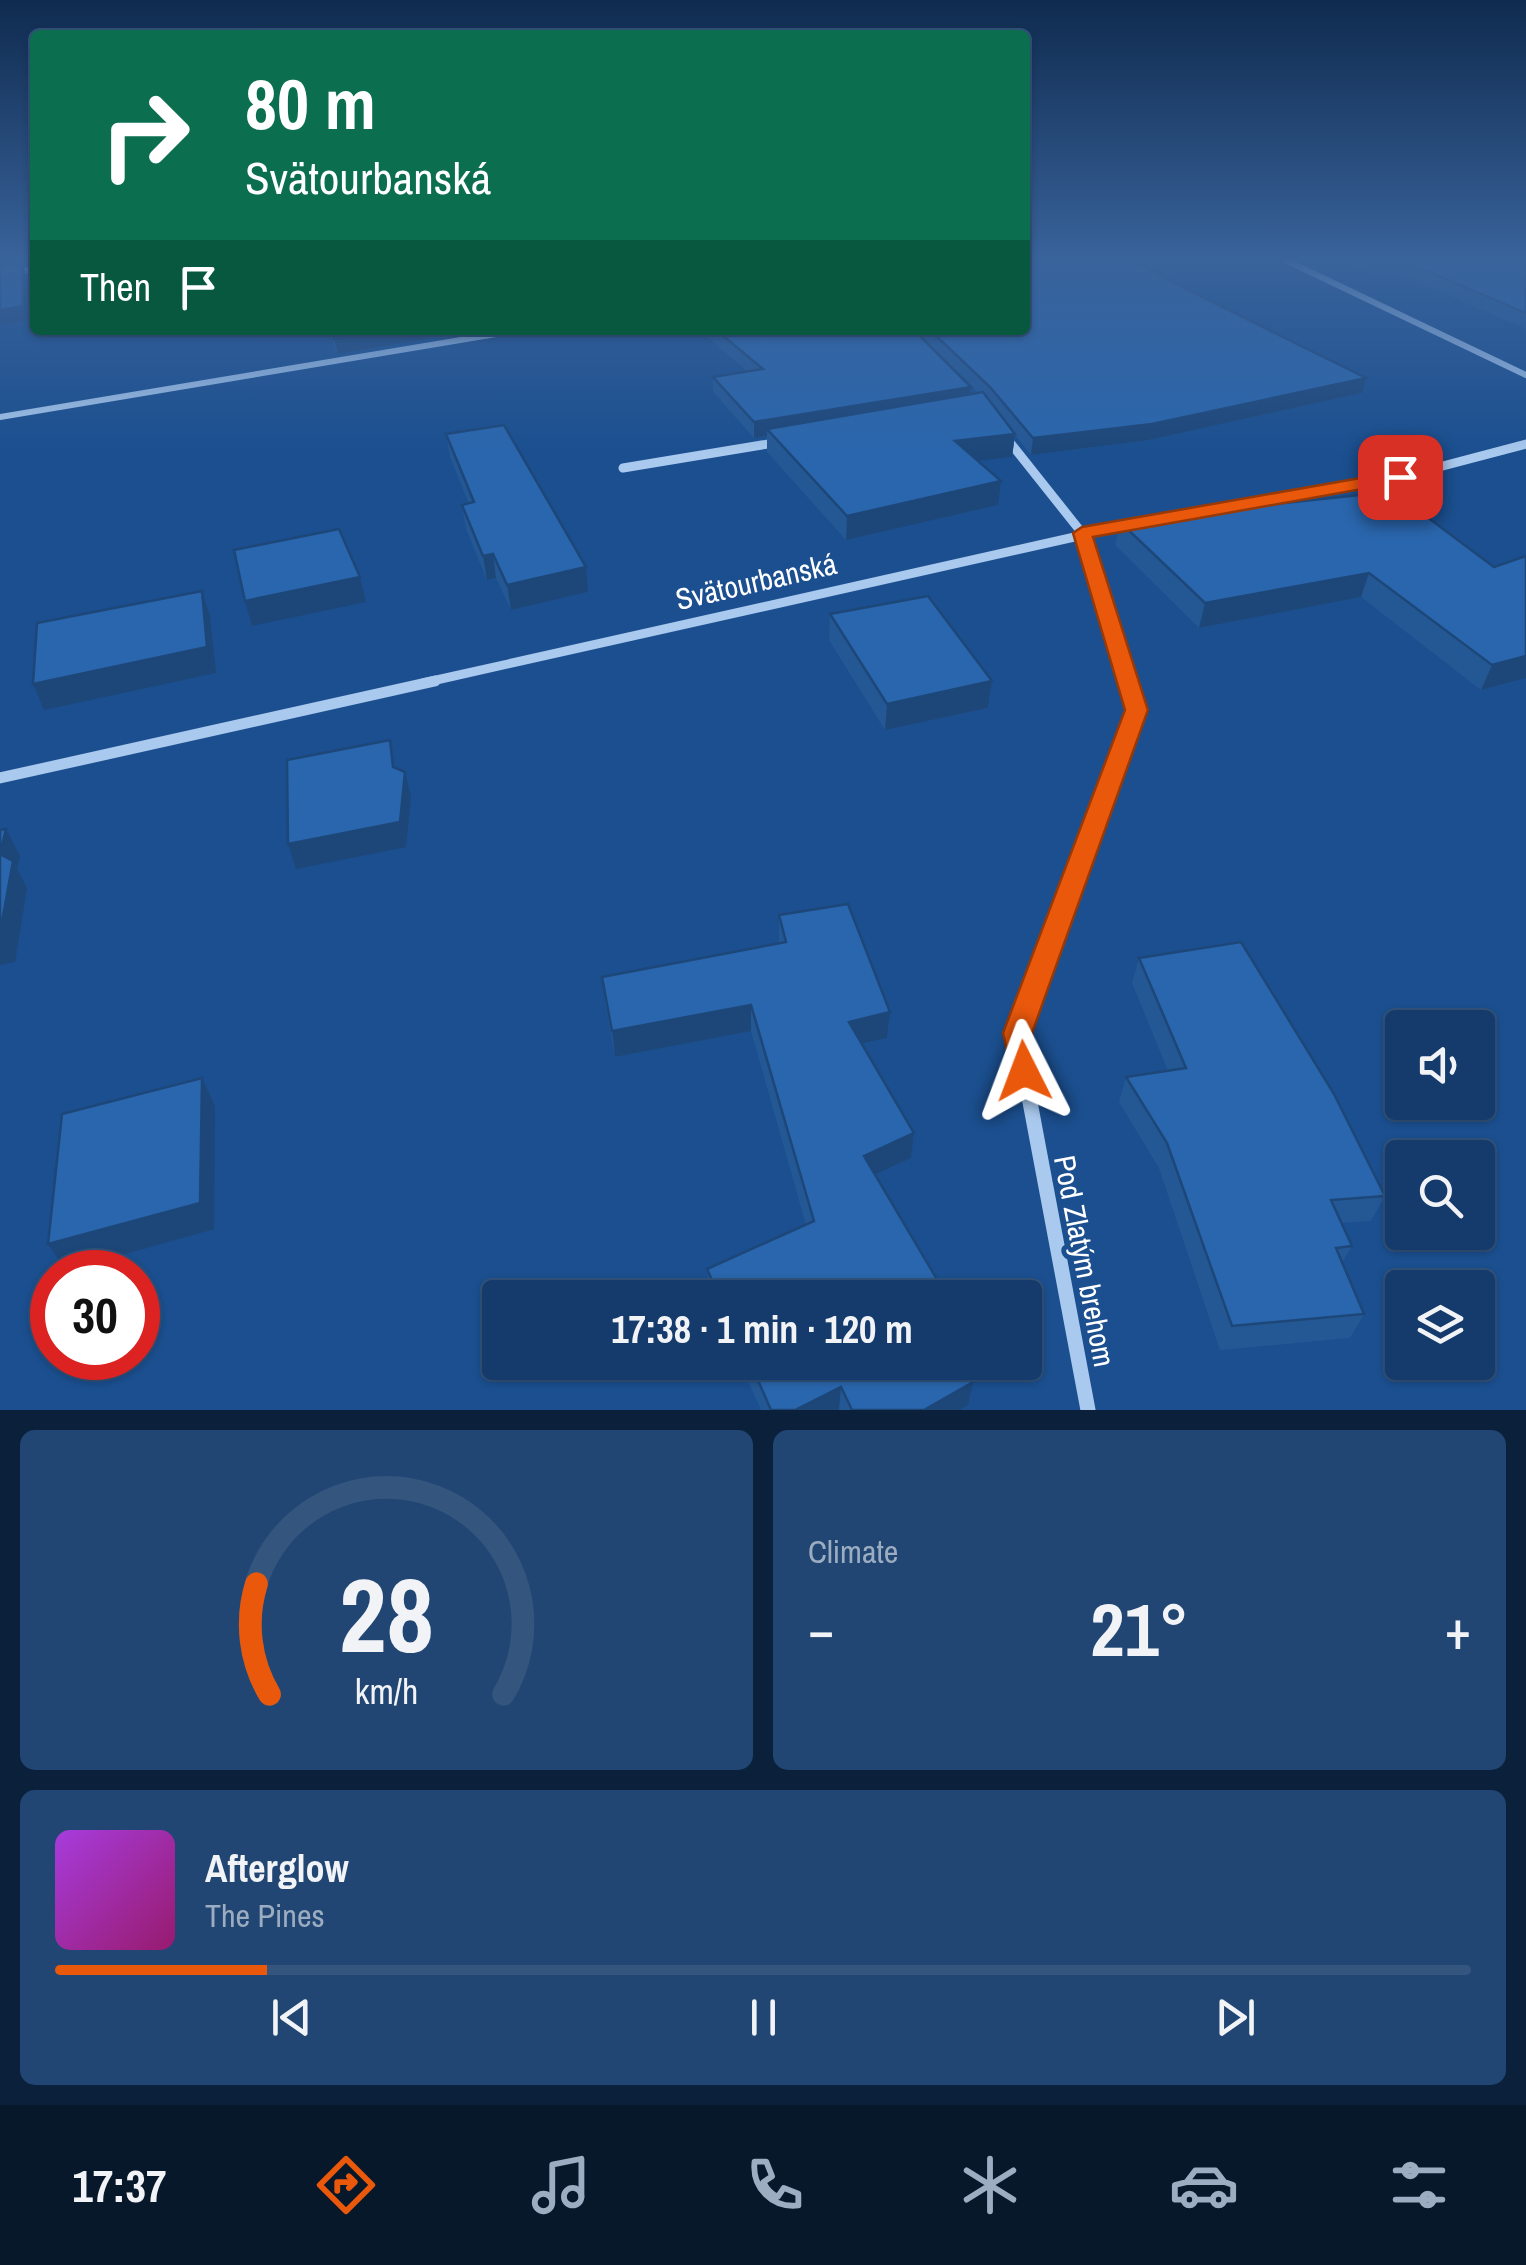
<!DOCTYPE html>
<html lang="en">
<head>
<meta charset="utf-8">
<style>
	:root { --surface:#143b6b; --page:#214673; --text:#f1f3f6; --muted:#9dadc1; --line:#33557e; --accent:#ea580c }
	body { margin:0; font-family:"Archivo Narrow",sans-serif; background:var(--page); color:var(--text); height:100vh; display:flex; flex-direction:column; font-size:38px; white-space:nowrap }
	* { box-sizing:border-box; margin:0 }
	p { font-size:32px; color:var(--muted) }
	.icon { flex:none; width:55px; height:55px; fill:none; stroke:currentColor; stroke-width:2; stroke-linecap:round; stroke-linejoin:round }
	.map { position:relative; height:1410px; overflow:hidden }
	.side { display:flex; flex-direction:column; gap:20px; padding:20px; background:#0b203b; flex:1 }
	.side>* { flex:none }
	.hud { position:absolute; left:30px; top:30px; width:1000px; height:305px; border-radius:10px; box-shadow:0 2px 8px #0004,0 0 0 2px var(--line); background:#0b6e4f; color:#fff; overflow:hidden }
	.tools { position:absolute; left:1385px; top:1010px; display:grid; gap:20px }
	.tools a { display:grid; place-items:center; width:110px; height:110px; border-radius:10px; background:var(--surface); box-shadow:0 2px 8px #0004,0 0 0 2px var(--line); font-size:50px }
	.speed { position:absolute; left:30px; top:1250px; display:flex; gap:20px; font-size:50px; font-weight:700; text-align:center }
	.speed>* { display:grid; place-content:center; width:130px; height:130px; border-radius:50%; background:var(--surface); box-shadow:0 2px 8px #0004,0 0 0 2px var(--line); line-height:1 }
	.speed .limit { border:15px solid #d22; background:#fff; color:#111 }
	.pin { position:absolute; display:grid; place-items:center; width:85px; height:85px; color:#fff; margin:-42px; border-radius:20px; box-shadow:0 5px 15px #0006 }
	.me { position:absolute; width:110px; margin:-55px; rotate:357deg; stroke-linejoin:round; filter:drop-shadow(0 0 8px #0008) }
	.turn { display:flex; align-items:center; gap:35px; height:210px; padding:0 50px; font-size:45px }
	.turn .icon { width:130px; height:130px; stroke-width:2.5 }
	.turn b { display:block; font-size:70px; line-height:85px }
	.then { display:flex; align-items:center; height:95px; padding:0 50px; background:#0003; gap:20px; font-size:38px }
	.big { font-size:75px; font-weight:700; line-height:1.1 }
	.side .card { flex:1; display:flex; flex-direction:column; justify-content:center; gap:15px; min-width:0; padding:0 35px; border-radius:15px; background:var(--page) }
	.side .dial { align-items:center; gap:0 }
	.dial svg { height:260px; overflow:visible; fill:none; stroke:var(--line); stroke-width:7; stroke-linecap:round; text-anchor:middle }
	.dial text { fill:var(--text); stroke:none }
	.song { display:flex; align-items:center; gap:30px }
	.cover { width:120px; height:120px; border-radius:15px; background:linear-gradient(135deg,hsl(280 70% 55%),hsl(320 70% 35%)) }
	.played { height:10px; border-radius:5px; background:linear-gradient(90deg,var(--accent) 15%,var(--line) 15%) }
	.keys { display:flex; justify-content:space-around; direction:ltr }
	.heat { display:flex; justify-content:space-between; align-items:center; font-size:55px; direction:ltr }
	.side .tiles { flex:1; display:grid; gap:20px; grid-template-columns:1fr 1fr }
	.card:last-child { grid-column:span 2 }
	.trip { position:absolute; left:482px; top:1280px; width:560px; height:100px; border-radius:10px; background:var(--surface); box-shadow:0 2px 8px #0004,0 0 0 2px var(--line); font-weight:700; line-height:100px; text-align:center }
	.menu { display:flex; height:160px; justify-content:space-around; align-items:center; background:#08182b; color:var(--muted) }
	.menu .icon { width:70px; height:70px }
	.menu .on { color:var(--accent) }
	.menu b { font-size:45px; color:var(--text) }
	.map>svg:first-child { display:block }
</style>
</head>
<body>
<div class="map">
<svg width="1526" height="1410" viewBox="0 0 1526 1410">
	<rect width="100%" height="100%" fill="#1b4f8f"/>
	<g fill="none" stroke-linecap="round" stroke-linejoin="round">
		<g stroke="#a9c9ee" stroke-width="6">
			<path d="M 1279,257 L 1526,375"/>
			<path d="M 0,274 L 35,269"/>
			<path d="M 0,417 L 520,330"/>
			<path d="M 1007,438 L 1010,442"/>
		</g>
		<g stroke="#a9c9ee" stroke-width="9">
			<path d="M 1008,440 L 1082,533 L 1128,683"/>
			<path d="M 623,468 L 780,442"/>
			<path d="M 1194,513 L 1401,477 L 1526,444"/>
			<path d="M 423,683 L 1128,525"/>
		</g>
		<g stroke="#a9c9ee" stroke-width="11">
			<path d="M 0,778 L 435,681"/>
			<path d="M 1030,998 L 1137,711 L 1128,681"/>
		</g>
		<path stroke="#a9c9ee" stroke-width="15" d="M 1031,996 L 1017,1033 L 1088,1410"/>
	</g>
	<g fill="#245895">
		<path d="M 1337,257 L 1526,257 L 1526,329 L 1399,274 L 1374,274 Z"/>
		<path d="M 1184,288 L 1366,378 L 1362,393 L 1149,440 L 1031,455 L 1015,435 L 1012,457 L 978,461 L 998,505 L 846,540 L 767,452 L 767,436 L 754,438 L 713,392 L 713,377 L 748,372 L 699,330 L 914,330 L 970,394 L 978,393 L 914,330 L 1025,330 Z"/>
		<path d="M 328,330 L 425,330 L 427,339 L 338,354 Z"/>
		<path d="M 446,434 L 588,592 L 511,610 L 496,578 L 487,580 L 466,529 L 462,505 L 469,504 L 450,457 Z"/>
		<path d="M 1207,511 L 1427,517 L 1494,567 L 1526,556 L 1526,678 L 1481,690 L 1361,597 L 1199,628 L 1115,545 L 1120,522 Z"/>
		<path d="M 830,614 L 992,681 L 988,708 L 885,730 L 829,640 Z"/>
		<path d="M 779,915 L 890,1012 L 887,1038 L 862,1044 L 914,1133 L 911,1158 L 876,1175 L 948,1298 L 710,1298 L 709,1294 L 707,1269 L 806,1225 L 751,1031 L 615,1057 L 605,1003 L 602,977 L 779,944 Z"/>
		<path d="M 1139,958 L 1385,1196 L 1371,1221 L 1342,1223 L 1352,1246 L 1342,1263 L 1364,1314 L 1350,1338 L 1220,1350 L 1159,1168 L 1119,1102 L 1126,1077 L 1168,1071 L 1132,983 Z"/>
		<path d="M 739,1362 L 962,1362 L 968,1405 L 960,1410 L 761,1410 Z"/>
	</g>
	<g fill="#1d4779">
		<path d="M 0,257 L 26,257 L 26,263 L 22,264 L 27,277 L 28,320 L 0,325 Z"/>
		<path d="M 387,330 L 425,330 L 427,339 L 338,354 L 334,339 Z"/>
		<path d="M 1366,378 L 1362,393 L 1149,440 L 1031,455 L 1033,438 Z"/>
		<path d="M 971,387 L 969,402 L 767,429 L 767,436 L 754,438 L 754,422 Z"/>
		<path d="M 1015,434 L 1012,457 L 953,464 L 955,441 Z"/>
		<path d="M 1001,481 L 998,505 L 846,540 L 847,516 Z"/>
		<path d="M 493,554 L 496,578 L 487,580 L 483,556 Z"/>
		<path d="M 586,567 L 588,592 L 511,610 L 507,585 Z"/>
		<path d="M 1369,573 L 1361,597 L 1199,628 L 1205,603 Z"/>
		<path d="M 360,577 L 366,602 L 252,626 L 245,601 Z"/>
		<path d="M 202,591 L 210,616 L 216,673 L 44,710 L 33,684 Z"/>
		<path d="M 1526,656 L 1526,678 L 1481,690 L 1492,665 Z"/>
		<path d="M 992,681 L 988,708 L 885,730 L 887,704 Z"/>
		<path d="M 405,772 L 411,797 L 406,847 L 296,869 L 288,844 Z"/>
		<path d="M 6,829 L 20,856 L 17,869 L 27,888 L 15,962 L 0,965 L 0,854 Z"/>
		<path d="M 751,1005 L 751,1031 L 615,1057 L 612,1031 Z"/>
		<path d="M 890,1012 L 887,1038 L 847,1047 L 849,1022 Z"/>
		<path d="M 202,1078 L 215,1106 L 214,1229 L 66,1271 L 48,1244 Z"/>
		<path d="M 914,1133 L 911,1158 L 862,1181 L 864,1156 Z"/>
		<path d="M 973,1382 L 968,1405 L 960,1410 L 924,1410 Z"/>
		<path d="M 841,1387 L 839,1410 L 795,1410 Z"/>
	</g>
	<g fill="#2a66ad" stroke="#1d4779" stroke-width="2.5">
		<path d="M 1025,257 L 1126,257 L 1184,288 L 1366,378 L 1152,424 L 1033,438 L 990,387 L 930,330 L 1025,330 Z"/>
		<path d="M 1369,257 L 1526,257 L 1526,313 L 1403,261 L 1378,260 Z"/>
		<path d="M 22,264 L 23,306 L 0,310 L 0,267 Z"/>
		<path d="M 331,330 L 387,330 L 334,339 Z"/>
		<path d="M 716,330 L 914,330 L 971,387 L 754,422 L 713,377 L 763,369 Z"/>
		<path d="M 983,392 L 1015,434 L 955,441 L 1001,481 L 847,516 L 767,429 Z"/>
		<path d="M 504,425 L 586,567 L 507,585 L 493,554 L 483,556 L 462,505 L 474,502 L 446,434 Z"/>
		<path d="M 1379,493 L 1429,505 L 1427,517 L 1494,567 L 1526,556 L 1526,656 L 1492,665 L 1369,573 L 1205,603 L 1120,522 L 1204,508 L 1207,511 Z"/>
		<path d="M 339,529 L 360,577 L 245,601 L 234,550 Z"/>
		<path d="M 202,591 L 207,647 L 33,684 L 37,623 Z"/>
		<path d="M 928,596 L 992,681 L 887,704 L 830,614 Z"/>
		<path d="M 390,740 L 393,767 L 405,772 L 400,822 L 288,844 L 287,760 Z"/>
		<path d="M 6,829 L 0,854 L 13,861 L 0,933 L 0,830 Z"/>
		<path d="M 848,904 L 890,1012 L 849,1022 L 914,1133 L 864,1156 L 948,1298 L 720,1298 L 707,1269 L 814,1221 L 751,1005 L 612,1031 L 602,977 L 786,942 L 779,915 Z"/>
		<path d="M 1241,942 L 1334,1094 L 1385,1196 L 1331,1200 L 1352,1246 L 1336,1248 L 1364,1314 L 1232,1326 L 1167,1143 L 1126,1077 L 1186,1068 L 1139,958 Z"/>
		<path d="M 202,1078 L 200,1203 L 48,1244 L 62,1114 Z"/>
		<path d="M 750,1362 L 962,1362 L 973,1382 L 924,1410 L 852,1410 L 841,1387 L 795,1410 L 771,1410 Z"/>
	</g>
	<linearGradient id="sky" x2="0" y2="1"><stop stop-color="#0f2b4f"/><stop offset="0.57" stop-color="#39639b"/><stop offset="1" stop-color="#39639b" stop-opacity="0"/></linearGradient>
	<rect width="1526" height="454" fill="url(#sky)"/>
	<path fill="#ea580c" stroke="#983908" stroke-width="2.5" d="M 1400,471 L 1409,477 L 1407,481 L 1093,537 L 1148,710 L 1032,1033 L 1040,1071 L 1035,1080 L 1024,1084 L 1014,1080 L 1003,1033 L 1125,710 L 1073,533 L 1082,527 Z"/>
	<g text-anchor="middle" dominant-baseline="central" stroke-width="10" stroke-linejoin="round" paint-order="stroke">
		<g font-size="30" fill="#fff" stroke="#1b4f8f">
			<text transform="translate(756 581) rotate(-13)">Svätourbanská</text>
			<text transform="translate(1085 1261) rotate(79)">Pod Zlatým brehom</text>
		</g>
	</g>
</svg>
<div class="tools">
<a><svg class="icon" aria-label="sound" viewBox="0 0 24 24"><path d="M4 9h4l5-4v14l-5-4H4zM17 9q2 3 0 6"/></svg></a>
<a><svg class="icon" aria-label="search" viewBox="0 0 24 24"><circle cx="10" cy="10" r="6"/><path d="M15 15l6 6"/></svg></a>
<a><svg class="icon" aria-label="layers" viewBox="0 0 24 24"><path d="M12 4l9 5-9 5-9-5zM3 14l9 5 9-5"/></svg></a>
</div>
<div class="speed"><div class="limit">30</div></div>
<div class="pin" style="left:1400px;top:477px;background:#d93025"><svg class="icon" aria-label="arrive" viewBox="0 0 24 24"><path d="M6 21V4h12l-3 4 3 4H6"/></svg></div>
<svg class="me" style="left:1024px;top:1071px" viewBox="-20 -20 40 40"><path d="M0-17L14 15 0 8-14 15z" fill="#ea580c" stroke="#fff" stroke-width="4"/></svg>
<div class="trip">17:38 · 1 min · 120 m</div>
<div class="hud">
<div class="turn"><svg class="icon" aria-label="right" viewBox="0 0 24 24"><path d="M7 20v-9h11M14 6l5 5-5 5"/></svg><div><b>80 m</b>Svätourbanská</div></div>
<div class="then">Then<svg class="icon" aria-label="arrive" viewBox="0 0 24 24"><path d="M6 21V4h12l-3 4 3 4H6"/></svg></div>
</div>
</div>
<section class="side">
<div class="tiles">
<div class="card dial"><svg viewBox="0 0 100 80">
<path d="M14 69A42 42 0 1 1 86 69"/>
<path d="M14 69A42 42 0 0 1 10 35" stroke="#ea580c"/>
<text x="50" y="56" font-size="32" font-weight="700">28</text>
<text x="50" y="72" font-size="11">km/h</text>
</svg></div>
<div class="card"><p>Climate</p>
<div class="heat"><a>−</a><b class="big">21°</b><a>+</a></div>
</div>
<div class="card">
<div class="song"><i class="cover"></i><div><b>Afterglow</b><p>The Pines</p></div></div>
<div class="played"></div>
<div class="keys"><svg class="icon" aria-label="previous" viewBox="0 0 24 24"><path d="M18 5L8 12l10 7zM5 5v14"/></svg><svg class="icon" aria-label="pause" viewBox="0 0 24 24"><path d="M8 5v14M16 5v14"/></svg><svg class="icon" aria-label="next" viewBox="0 0 24 24"><path d="M6 5l10 7-10 7zM19 5v14"/></svg></div>
</div>
</div>
</section>
<nav class="menu">
<b>17:37</b>
<svg class="icon on" aria-label="directions" viewBox="0 0 24 24"><path d="M12 3l9 9-9 9-9-9zM9 14v-3h6M13 9l2 2-2 2"/></svg>
<svg class="icon" aria-label="music" viewBox="0 0 24 24"><path d="M9 18V5l10-2v13"/><circle cx="6" cy="18" r="3"/><circle cx="16" cy="16" r="3"/></svg>
<svg class="icon" aria-label="phone" viewBox="0 0 24 24"><path d="M5 4h4l2 5-3 2q2 4 5 5l2-3 5 2v4C11 20 4 13 5 4z"/></svg>
<svg class="icon" aria-label="climate" viewBox="0 0 24 24"><path d="M12 3v18M4 7l16 10M4 17L20 7"/></svg>
<svg class="icon" aria-label="car" viewBox="0 0 24 24"><path d="M5 17H2v-5l4-1 3-4h7l3 4 3 1v5h-3M9 17h6M6 11h13"/><circle cx="7" cy="17" r="2"/><circle cx="17" cy="17" r="2"/></svg>
<svg class="icon" aria-label="filters" viewBox="0 0 24 24"><path d="M4 7h16M4 17h16"/><circle cx="9" cy="7" r="2"/><circle cx="15" cy="17" r="2"/></svg>
</nav>
</body>
</html>
